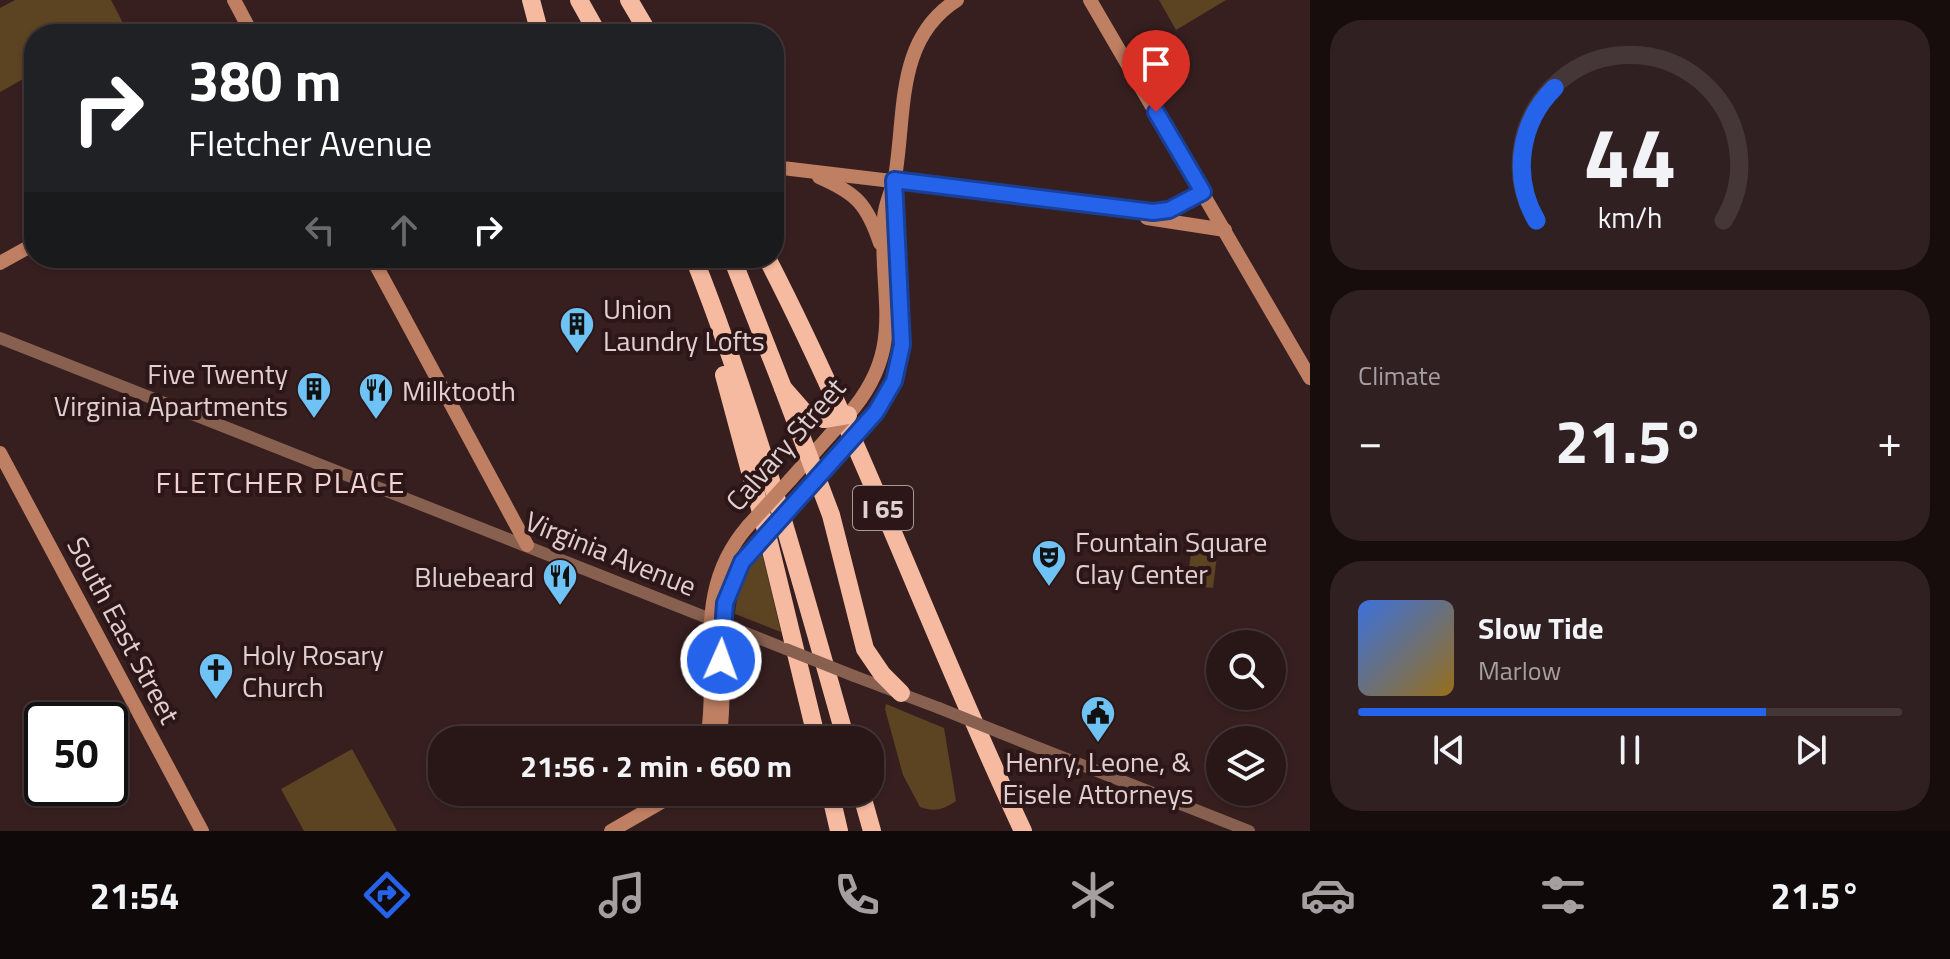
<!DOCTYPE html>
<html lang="en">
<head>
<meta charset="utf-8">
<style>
	:root { --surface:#291718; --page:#312021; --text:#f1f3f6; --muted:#a59fa2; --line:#453637; --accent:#2563eb }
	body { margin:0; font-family:"Titillium Web",sans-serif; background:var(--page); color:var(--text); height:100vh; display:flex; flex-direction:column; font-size:30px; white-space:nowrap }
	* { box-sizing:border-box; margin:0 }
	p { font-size:26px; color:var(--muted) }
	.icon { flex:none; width:44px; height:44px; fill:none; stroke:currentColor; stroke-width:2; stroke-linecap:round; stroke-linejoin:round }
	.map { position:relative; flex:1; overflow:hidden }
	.details { display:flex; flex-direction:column; gap:20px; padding:20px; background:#170d0d; width:640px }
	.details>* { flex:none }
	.top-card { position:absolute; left:24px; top:24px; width:760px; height:244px; border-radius:32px; box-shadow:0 2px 6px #0004,0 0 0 2px var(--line); background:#202124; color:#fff; overflow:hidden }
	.fabs { position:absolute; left:1206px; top:630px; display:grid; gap:16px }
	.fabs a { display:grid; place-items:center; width:80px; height:80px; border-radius:50%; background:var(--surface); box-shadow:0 2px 6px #0004,0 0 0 2px var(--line); font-size:40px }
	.speed { position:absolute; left:24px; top:702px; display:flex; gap:16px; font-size:40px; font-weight:700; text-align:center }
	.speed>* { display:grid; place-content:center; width:104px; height:104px; border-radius:50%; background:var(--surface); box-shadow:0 2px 6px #0004,0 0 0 2px var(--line); line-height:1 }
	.speed .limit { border:4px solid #111; border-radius:12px; background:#fff; color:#111 }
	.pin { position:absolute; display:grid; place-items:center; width:68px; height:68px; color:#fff; margin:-82px -34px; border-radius:50% 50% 50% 0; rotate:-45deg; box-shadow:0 0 8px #0007 }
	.pin .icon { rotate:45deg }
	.me { position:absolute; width:88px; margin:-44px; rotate:2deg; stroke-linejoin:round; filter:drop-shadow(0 0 6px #0008) }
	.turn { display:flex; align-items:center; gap:28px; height:168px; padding:0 32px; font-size:36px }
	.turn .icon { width:104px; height:104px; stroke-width:2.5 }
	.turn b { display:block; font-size:56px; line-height:68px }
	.lanes { display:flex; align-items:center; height:76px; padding:0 32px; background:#0003; justify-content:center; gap:40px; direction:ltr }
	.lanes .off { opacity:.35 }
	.big { font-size:60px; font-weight:700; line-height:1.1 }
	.details .widget { flex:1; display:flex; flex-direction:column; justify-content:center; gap:12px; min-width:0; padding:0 28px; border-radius:32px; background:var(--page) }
	.details .dial { align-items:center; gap:0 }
	.dial svg { height:208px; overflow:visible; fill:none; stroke:var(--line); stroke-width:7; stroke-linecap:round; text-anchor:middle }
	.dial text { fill:var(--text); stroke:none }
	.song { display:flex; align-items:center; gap:24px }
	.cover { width:96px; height:96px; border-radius:12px; background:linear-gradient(135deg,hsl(220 70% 55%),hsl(40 70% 35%)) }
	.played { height:8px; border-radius:4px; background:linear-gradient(90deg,var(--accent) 75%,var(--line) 75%) }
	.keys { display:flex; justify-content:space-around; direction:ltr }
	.heat { display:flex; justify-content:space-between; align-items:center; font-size:44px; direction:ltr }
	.trip { position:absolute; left:428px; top:726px; width:456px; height:80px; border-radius:32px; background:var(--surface); box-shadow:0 2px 6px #0004,0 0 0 2px var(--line); font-weight:700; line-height:80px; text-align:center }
	.menu { display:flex; height:128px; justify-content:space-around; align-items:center; background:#10090a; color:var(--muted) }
	.menu .icon { width:56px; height:56px }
	.menu .selected { color:var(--accent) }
	.menu b { font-size:36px; color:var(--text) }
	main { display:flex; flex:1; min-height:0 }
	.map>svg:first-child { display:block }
</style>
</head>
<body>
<main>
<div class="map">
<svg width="1310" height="831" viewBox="0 0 1310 831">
	<rect width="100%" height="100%" fill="#371f20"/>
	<g fill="#5c4322">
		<path d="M 15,0 L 111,0 L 124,25 L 107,34 L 34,34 L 34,73 L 0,92 L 0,8 Z"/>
		<path d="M 1159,0 L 1226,0 L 1176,30 Z"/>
		<path d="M 1193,536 L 1219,539 L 1213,588 L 1187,585 Z"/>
		<path d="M 762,553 L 781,632 L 735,614 C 737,592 744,567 762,553 Z"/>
		<path d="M 886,704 L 944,728 L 956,801 C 943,810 934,812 920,807 L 903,775 L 885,709 Z"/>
		<path d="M 352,749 L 397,831 L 304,831 L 281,789 Z"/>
	</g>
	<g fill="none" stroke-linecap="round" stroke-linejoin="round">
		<g stroke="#88604f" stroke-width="12">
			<path d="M 0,338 L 786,649"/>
			<path d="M 854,676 L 939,708"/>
			<path d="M 1001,733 L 1249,831"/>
		</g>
		<g stroke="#bf7f63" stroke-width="14">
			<path d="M 234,0 L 252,34"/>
			<path d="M 1090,0 L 1310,378"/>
			<path d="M 774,167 L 1153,212 L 1175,208 L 1203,192"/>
			<path d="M 819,177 C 856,193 867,204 880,243"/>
			<path d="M 1147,218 L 1225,230"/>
			<path d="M 372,258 L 527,545"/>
			<path d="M 0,263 L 34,244"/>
			<path d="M 848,415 C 908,347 878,297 884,218 C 885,203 892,191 895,177 C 906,113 895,39 957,0"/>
			<path d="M 866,423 L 891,389 L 901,355 L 895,184"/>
			<path d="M 0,453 L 202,831"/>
			<path d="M 790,480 L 830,435"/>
			<path d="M 795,501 L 839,453"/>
			<path d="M 707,740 C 720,663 690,593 748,526"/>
			<path d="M 719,740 C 731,673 703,600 757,544"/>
			<path d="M 611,831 L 679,792"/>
		</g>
		<g stroke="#f6baa0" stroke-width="18">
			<path d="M 531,0 L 540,34"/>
			<path d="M 579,0 L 598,34"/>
			<path d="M 629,0 L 649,34"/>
			<path d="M 694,258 C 756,415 800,578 846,740"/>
			<path d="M 732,258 L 783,388 L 804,412 L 824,419"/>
			<path d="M 767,258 C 863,444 934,642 1023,831"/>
			<path d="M 724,375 L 769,542 L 817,740"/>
			<path d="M 783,388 L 831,515 L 865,649 L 882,674 L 901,693"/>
			<path d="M 830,792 L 839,831"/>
			<path d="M 861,792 L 872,831"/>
		</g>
		<g stroke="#88604f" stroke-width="12">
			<path d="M 786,649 L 854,676"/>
			<path d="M 939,708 L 1001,733"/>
		</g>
		<g stroke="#bf7f63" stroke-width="14">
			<path d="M 830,435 L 848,415"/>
			<path d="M 839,453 L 866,423"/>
			<path d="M 748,526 L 790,480"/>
			<path d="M 757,544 L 795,501"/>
		</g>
		<path stroke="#f6baa0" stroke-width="18" d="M 824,419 L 848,415"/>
	</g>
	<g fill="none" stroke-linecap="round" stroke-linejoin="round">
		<g stroke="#184099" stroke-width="20">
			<path id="route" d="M 721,660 L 725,603 L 742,562 L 876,412 L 894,381 L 902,345 L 894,180 L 1153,212 L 1169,210 L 1203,192 L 1156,112"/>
		</g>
		<use href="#route" stroke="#2563eb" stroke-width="14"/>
	</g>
	<defs>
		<g id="building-pin" transform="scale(1.8)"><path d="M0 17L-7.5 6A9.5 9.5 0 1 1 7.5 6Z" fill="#6fc2f4" stroke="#2d1617"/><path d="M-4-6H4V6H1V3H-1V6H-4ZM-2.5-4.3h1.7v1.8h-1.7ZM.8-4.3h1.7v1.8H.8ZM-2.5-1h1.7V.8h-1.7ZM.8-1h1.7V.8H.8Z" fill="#111"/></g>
		<g id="restaurant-pin" transform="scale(1.8)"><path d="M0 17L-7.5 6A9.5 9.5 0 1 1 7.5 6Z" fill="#6fc2f4" stroke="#2d1617"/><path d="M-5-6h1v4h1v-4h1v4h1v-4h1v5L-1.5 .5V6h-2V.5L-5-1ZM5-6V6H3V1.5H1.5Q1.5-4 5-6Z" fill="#111"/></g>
		<g id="theatre-pin" transform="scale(1.8)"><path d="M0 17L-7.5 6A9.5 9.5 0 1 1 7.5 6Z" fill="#6fc2f4" stroke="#2d1617"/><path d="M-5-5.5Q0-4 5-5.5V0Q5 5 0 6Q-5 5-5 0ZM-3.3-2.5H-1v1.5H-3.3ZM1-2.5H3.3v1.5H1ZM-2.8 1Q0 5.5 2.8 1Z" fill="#111"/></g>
		<g id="church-pin" transform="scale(1.8)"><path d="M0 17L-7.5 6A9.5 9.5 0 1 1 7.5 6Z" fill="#6fc2f4" stroke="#2d1617"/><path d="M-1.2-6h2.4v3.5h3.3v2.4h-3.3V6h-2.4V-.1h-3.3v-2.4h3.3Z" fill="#111"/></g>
		<g id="civic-pin" transform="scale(1.8)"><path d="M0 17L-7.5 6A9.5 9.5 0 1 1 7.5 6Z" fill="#6fc2f4" stroke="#2d1617"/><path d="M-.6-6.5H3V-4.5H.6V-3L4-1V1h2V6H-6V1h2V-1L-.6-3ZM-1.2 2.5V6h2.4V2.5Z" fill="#111"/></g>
	</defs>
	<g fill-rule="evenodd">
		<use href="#building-pin" x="577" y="324"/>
		<use href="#building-pin" x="314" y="389"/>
		<use href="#restaurant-pin" x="376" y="390"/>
		<use href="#theatre-pin" x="1049" y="557"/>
		<use href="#restaurant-pin" x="560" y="576"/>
		<use href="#church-pin" x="216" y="670"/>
		<use href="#civic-pin" x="1098" y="713"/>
	</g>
	<g text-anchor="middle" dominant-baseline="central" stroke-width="8" stroke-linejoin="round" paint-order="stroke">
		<rect fill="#2d1617" stroke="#ab9899" stroke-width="2" x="853" y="486" width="60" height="44" rx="6"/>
		<g font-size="26" font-weight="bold" fill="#e1d0d1">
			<text x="883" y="508">I 65</text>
		</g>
		<g font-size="28" fill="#e1d0d1" stroke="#2d1617" text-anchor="start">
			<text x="603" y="308">Union<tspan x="603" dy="32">Laundry Lofts</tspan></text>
			<text x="288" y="373" text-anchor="end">Five Twenty<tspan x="288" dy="32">Virginia Apartments</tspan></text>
			<text x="402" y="390">Milktooth</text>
			<text x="1075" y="541">Fountain Square<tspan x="1075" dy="32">Clay Center</tspan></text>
			<text x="534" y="576" text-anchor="end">Bluebeard</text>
			<text x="242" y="654">Holy Rosary<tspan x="242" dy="32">Church</tspan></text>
			<text x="1098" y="761" text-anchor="middle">Henry, Leone, &amp;<tspan x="1098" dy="32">Eisele Attorneys</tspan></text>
		</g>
		<g font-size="28" fill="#e1d0d1" stroke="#2d1617">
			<text transform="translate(785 444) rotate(-49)">Calvary Street</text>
			<text transform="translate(611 553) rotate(22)">Virginia Avenue</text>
			<text transform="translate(124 630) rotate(62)">South East Street</text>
		</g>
		<g font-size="30" letter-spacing="2" fill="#f3d2d3" stroke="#2d1617">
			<text x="281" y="482">FLETCHER PLACE</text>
		</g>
	</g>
</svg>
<div class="fabs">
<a><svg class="icon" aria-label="search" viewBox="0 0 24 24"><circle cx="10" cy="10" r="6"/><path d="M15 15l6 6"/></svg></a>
<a><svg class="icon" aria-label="layers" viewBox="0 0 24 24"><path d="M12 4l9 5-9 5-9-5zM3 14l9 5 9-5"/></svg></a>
</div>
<div class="speed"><div class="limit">50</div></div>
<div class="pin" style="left:1156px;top:112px;background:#d93025"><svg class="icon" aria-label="arrive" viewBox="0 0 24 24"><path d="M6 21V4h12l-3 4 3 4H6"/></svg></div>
<svg class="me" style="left:721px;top:660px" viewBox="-20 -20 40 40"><circle r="17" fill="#2563eb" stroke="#fff" stroke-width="3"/><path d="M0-11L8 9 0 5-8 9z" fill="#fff"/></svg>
<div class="trip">21:56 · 2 min · 660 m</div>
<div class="top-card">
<div class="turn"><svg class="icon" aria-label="right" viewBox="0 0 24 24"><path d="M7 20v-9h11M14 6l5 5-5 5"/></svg><div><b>380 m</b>Fletcher Avenue</div></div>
<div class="lanes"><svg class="icon off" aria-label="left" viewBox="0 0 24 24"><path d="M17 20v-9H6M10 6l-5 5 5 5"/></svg><svg class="icon off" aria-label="ahead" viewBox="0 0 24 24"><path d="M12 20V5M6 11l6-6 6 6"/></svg><svg class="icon" aria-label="right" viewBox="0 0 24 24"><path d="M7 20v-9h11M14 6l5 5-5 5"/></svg></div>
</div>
</div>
<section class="details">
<div class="widget dial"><svg viewBox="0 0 100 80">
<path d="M14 69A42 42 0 1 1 86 69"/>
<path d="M14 69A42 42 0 0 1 21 18" stroke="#2563eb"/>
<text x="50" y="56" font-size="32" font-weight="700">44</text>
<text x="50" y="72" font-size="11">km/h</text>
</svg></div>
<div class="widget"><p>Climate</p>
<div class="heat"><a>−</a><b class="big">21.5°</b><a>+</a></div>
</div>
<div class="widget">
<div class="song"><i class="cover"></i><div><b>Slow Tide</b><p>Marlow</p></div></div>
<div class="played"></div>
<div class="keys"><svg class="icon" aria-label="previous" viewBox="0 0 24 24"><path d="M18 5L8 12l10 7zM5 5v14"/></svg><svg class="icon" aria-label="pause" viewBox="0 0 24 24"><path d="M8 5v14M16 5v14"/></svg><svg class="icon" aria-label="next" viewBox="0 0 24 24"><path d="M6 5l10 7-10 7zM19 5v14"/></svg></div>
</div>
</section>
</main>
<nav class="menu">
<b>21:54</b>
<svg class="icon selected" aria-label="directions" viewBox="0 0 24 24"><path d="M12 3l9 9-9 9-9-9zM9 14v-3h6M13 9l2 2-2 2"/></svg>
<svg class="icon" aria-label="music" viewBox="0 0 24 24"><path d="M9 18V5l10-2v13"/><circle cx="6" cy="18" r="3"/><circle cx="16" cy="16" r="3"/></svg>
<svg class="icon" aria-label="phone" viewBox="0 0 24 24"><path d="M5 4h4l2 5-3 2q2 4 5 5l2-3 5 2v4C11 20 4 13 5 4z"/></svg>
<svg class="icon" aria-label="climate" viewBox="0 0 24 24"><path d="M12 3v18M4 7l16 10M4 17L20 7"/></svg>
<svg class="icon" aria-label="car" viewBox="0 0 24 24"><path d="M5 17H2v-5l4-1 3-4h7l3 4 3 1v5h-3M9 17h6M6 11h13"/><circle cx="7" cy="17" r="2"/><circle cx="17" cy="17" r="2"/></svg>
<svg class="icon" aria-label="filters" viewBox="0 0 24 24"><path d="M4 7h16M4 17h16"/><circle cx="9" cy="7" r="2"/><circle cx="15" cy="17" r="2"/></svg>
<b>21.5°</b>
</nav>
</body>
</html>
